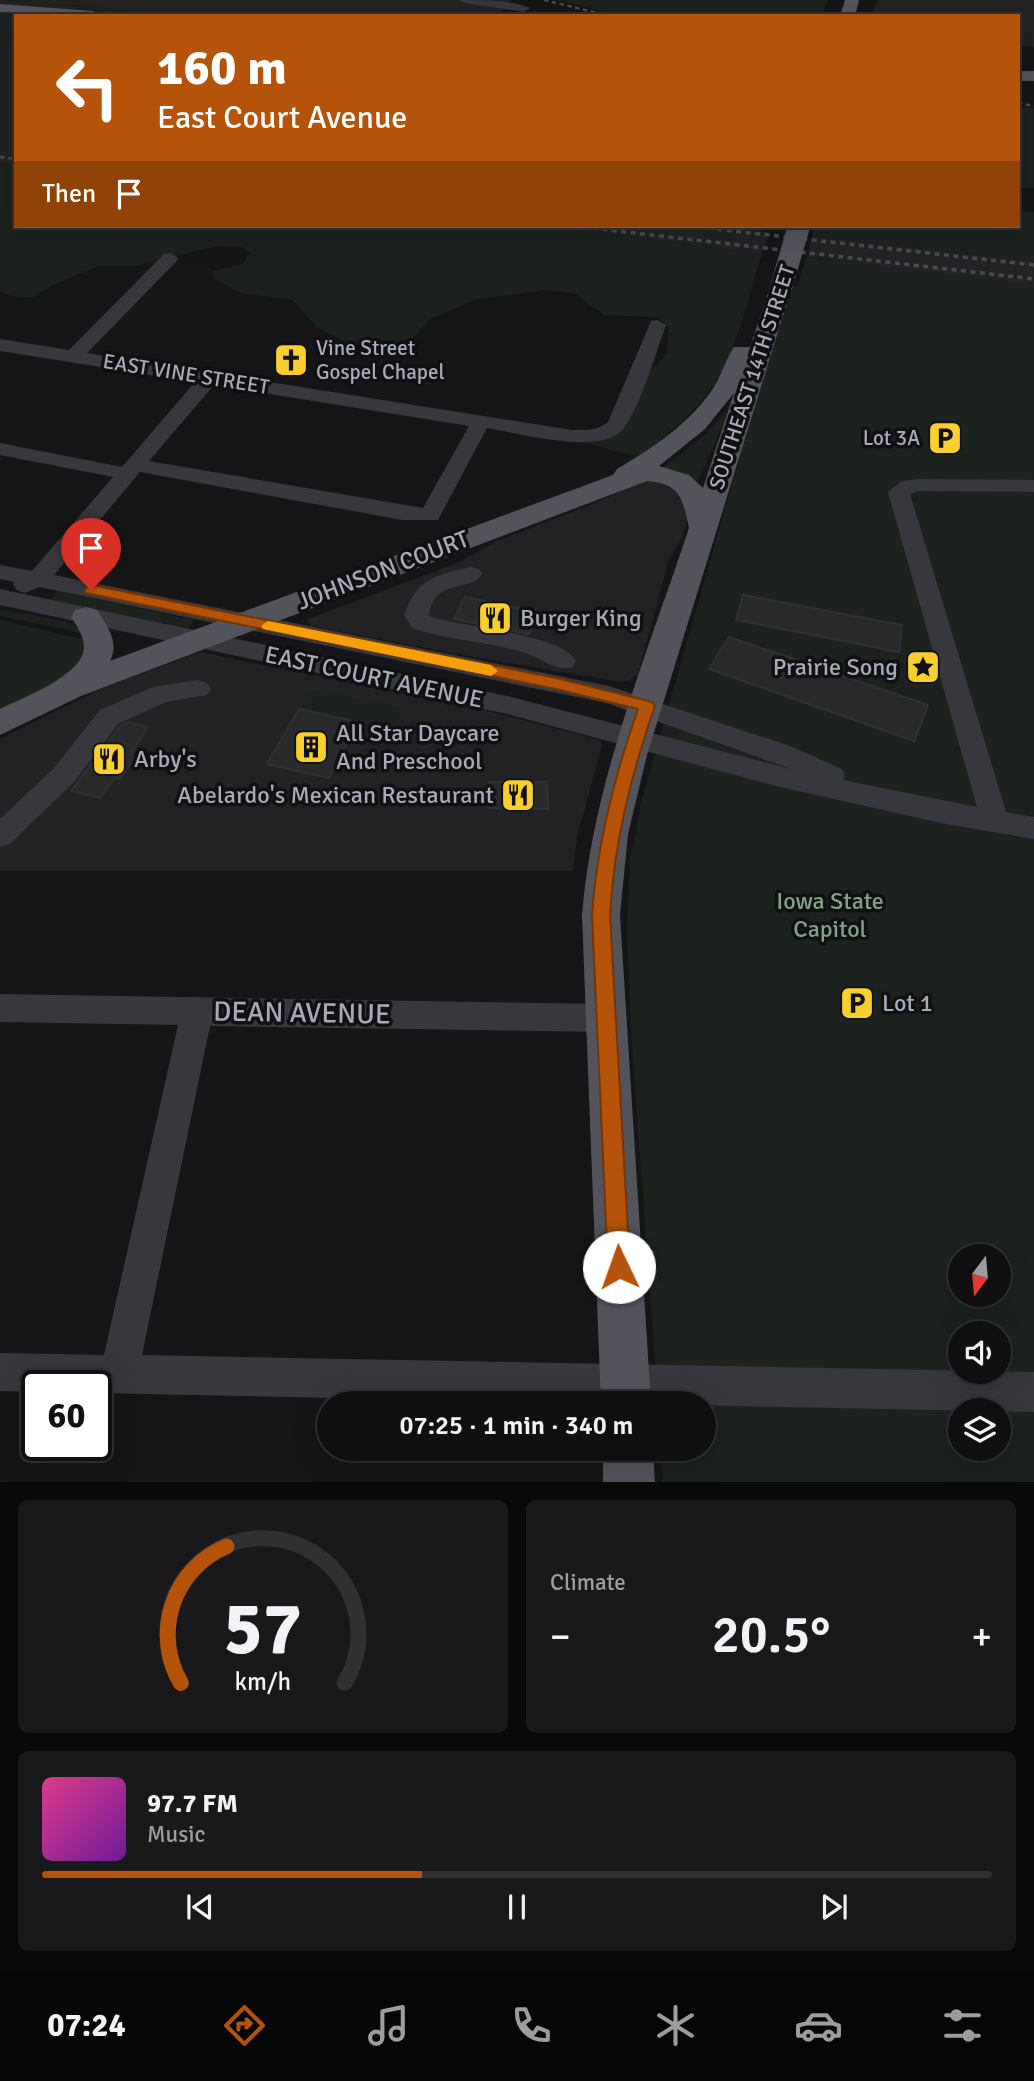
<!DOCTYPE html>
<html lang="en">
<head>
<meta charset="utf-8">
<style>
	:root { --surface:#101012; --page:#19191b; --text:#f1f3f6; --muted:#9c9d9f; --line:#303032; --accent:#b45309 }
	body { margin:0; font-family:Signika,sans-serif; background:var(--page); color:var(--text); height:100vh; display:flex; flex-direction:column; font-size:26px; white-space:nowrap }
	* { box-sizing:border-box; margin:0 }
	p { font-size:23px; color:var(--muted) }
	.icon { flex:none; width:38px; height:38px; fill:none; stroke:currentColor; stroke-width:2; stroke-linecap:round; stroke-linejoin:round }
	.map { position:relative; height:1482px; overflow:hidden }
	.drawer { display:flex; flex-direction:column; gap:18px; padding:18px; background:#09090a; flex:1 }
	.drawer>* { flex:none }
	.top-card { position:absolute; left:14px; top:14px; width:1006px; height:214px; border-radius:0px; box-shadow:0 7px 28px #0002,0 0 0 2px var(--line); background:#b45309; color:#fff; overflow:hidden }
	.needle { width:46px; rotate:196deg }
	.buttons { position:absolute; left:948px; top:1244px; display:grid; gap:14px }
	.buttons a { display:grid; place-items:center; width:63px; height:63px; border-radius:50%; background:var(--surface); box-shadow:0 7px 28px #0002,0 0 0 2px var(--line); font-size:35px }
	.speed { position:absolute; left:21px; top:1370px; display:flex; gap:14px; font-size:35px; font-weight:700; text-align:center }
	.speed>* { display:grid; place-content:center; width:91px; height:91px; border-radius:50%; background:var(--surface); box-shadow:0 7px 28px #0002,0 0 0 2px var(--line); line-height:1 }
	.speed .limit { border:4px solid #111; border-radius:10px; background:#fff; color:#111 }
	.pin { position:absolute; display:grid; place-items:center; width:60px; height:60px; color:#fff; margin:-72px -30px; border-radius:50% 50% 50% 0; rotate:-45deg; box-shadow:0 0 7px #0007 }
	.pin .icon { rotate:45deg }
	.me { position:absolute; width:77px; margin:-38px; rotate:357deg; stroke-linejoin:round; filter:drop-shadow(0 0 5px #0008) }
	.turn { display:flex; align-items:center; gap:24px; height:147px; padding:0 28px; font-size:32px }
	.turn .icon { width:91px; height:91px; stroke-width:2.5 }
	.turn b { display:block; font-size:49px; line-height:60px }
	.then { display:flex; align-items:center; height:66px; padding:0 28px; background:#0003; gap:14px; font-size:26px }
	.big { font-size:52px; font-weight:600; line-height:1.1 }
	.drawer .tile { flex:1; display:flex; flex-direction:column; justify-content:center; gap:10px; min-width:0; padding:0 24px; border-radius:10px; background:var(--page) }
	.drawer .dial { align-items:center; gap:0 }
	.dial svg { height:182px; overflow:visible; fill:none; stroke:var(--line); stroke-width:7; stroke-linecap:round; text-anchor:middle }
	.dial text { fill:var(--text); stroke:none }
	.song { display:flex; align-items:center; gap:21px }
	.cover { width:84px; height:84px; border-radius:10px; background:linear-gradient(135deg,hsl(330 70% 55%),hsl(280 70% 35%)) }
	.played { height:7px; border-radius:4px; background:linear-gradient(90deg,var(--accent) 40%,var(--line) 40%) }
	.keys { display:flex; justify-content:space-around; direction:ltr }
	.heat { display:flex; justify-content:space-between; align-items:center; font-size:38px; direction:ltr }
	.drawer .tiles { flex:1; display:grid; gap:18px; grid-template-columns:1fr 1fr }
	.tile:last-child { grid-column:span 2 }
	.trip { position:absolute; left:317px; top:1391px; width:399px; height:70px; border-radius:35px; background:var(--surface); box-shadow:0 7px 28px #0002,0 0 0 2px var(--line); font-weight:600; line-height:70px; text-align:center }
	.dock { display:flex; height:112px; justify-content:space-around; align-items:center; background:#060607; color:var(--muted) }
	.dock .icon { width:49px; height:49px }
	.dock .on { color:var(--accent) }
	.dock b { font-size:32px; color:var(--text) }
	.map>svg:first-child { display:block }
</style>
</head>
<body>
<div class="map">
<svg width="1034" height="1483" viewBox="0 0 1034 1483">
	<rect width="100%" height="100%" fill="#161618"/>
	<g fill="#222225">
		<path d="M 7,0 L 511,0 L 498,16 L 206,16 Z"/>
		<path d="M 877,0 L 1034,0 L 1034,47 L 1019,46 L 1018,16 L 872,16 Z"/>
		<path d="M 0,39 L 16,41 L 16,165 L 0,164 Z"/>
		<path d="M 543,226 L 749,226 L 753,230 L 769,232 L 762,254 Z"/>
		<path d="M 812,236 L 1034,261 L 1034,285 L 807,257 Z"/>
		<path d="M 658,479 L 681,487 L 689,513 L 683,536 L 669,560 L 638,674 L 629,681 L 620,682 L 468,656 L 312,626 L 307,622 L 308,619 L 457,563 L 497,541 L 600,501 L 644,480 Z"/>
		<path d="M 200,652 L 484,710 L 600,740 L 602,746 L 577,837 L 573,871 L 0,871 L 0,739 L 101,689 Z"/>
	</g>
	<g fill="#1c231e" fill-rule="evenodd">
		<path d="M 0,0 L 7,0 L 206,16 C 137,16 69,11 0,5 Z"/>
		<path d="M 557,0 L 828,0 L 822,16 L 623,16 Z"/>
		<path d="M 0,11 L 53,16 L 16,16 L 16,41 L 0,39 Z"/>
		<path d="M 1019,106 L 1034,109 L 1034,188 L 1019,188 Z"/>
		<path d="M 0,164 L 16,165 L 16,226 L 543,226 L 762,254 C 749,294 740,340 718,377 C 699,410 668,434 638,457 L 575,440 L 616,433 L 626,425 L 644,379 L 667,353 L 669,327 L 658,317 L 604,315 L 574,293 L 545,290 L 477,299 L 430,319 L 413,338 L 387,347 L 346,342 L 318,328 L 293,300 L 240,293 L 215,279 L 213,271 L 242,264 L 250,253 L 241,247 L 218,246 L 133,266 L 99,266 L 53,285 L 31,298 L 11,296 L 0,291 Z"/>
		<path d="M 1019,211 L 1034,212 L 1034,261 L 812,236 L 815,226 L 1018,226 Z"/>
		<path d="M 806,257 L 1034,285 L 1034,1482 L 663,1482 L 661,1449 L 704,1449 L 704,1404 L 658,1404 L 632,1047 L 627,932 L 630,861 L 642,799 L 744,443 L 793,286 L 798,286 ZM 961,1256 L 999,1256 L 999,1295 L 961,1295 ZM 961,1334 L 999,1334 L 999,1372 L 961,1372 ZM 961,1410 L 999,1410 L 999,1449 L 961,1449 Z"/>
		<path d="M 724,412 L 728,413 L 698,481 L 662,468 L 708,433 Z"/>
		<path d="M 57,591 L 194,620 L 188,628 L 50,600 Z"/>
		<path d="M 0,609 L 64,621 L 83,630 L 81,633 L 0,616 Z"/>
		<path d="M 0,620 L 90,641 L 86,660 L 60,681 L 0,710 Z"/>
		<path d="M 311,689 L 400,707 L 392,725 L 370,734 L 354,731 L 357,722 L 299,709 Z"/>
	</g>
	<g fill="#29292c" stroke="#303034" stroke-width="2">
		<path d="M 743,595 L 902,625 L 899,652 L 736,620 Z"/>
		<path d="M 465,597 L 539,612 L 529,634 L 454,619 Z"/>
		<path d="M 729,637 L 928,705 L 914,741 L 709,669 Z"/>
		<path d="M 299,709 L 358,722 L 329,778 L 267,764 Z"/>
		<path d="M 129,722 L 147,727 L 130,756 L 135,757 L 120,779 L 114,778 L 100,798 L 71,791 L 120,726 Z"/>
		<path d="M 489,782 L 547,782 L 548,809 L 488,808 Z"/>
	</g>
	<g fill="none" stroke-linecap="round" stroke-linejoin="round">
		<g fill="#37373d" fill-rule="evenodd">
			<path d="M 459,0 C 480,0 513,0 530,8 L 524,12 L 465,3 Z"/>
			<path d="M 170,253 L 178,258 L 176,262 L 87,353 L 572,430 C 585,430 598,431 608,422 L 651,321 L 657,320 L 666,325 C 657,349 637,419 619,433 C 593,454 518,433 487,428 L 438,520 L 402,520 L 140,472 L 54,575 L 609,686 L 790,746 L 842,769 L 845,776 L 843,780 L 977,807 L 888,492 L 902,481 L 918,479 L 1034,480 L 1034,492 L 918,491 L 910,494 L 1006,812 L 1034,817 L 1034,839 L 946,824 L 776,786 L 507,714 L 0,605 L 0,589 L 507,696 L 791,769 L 606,703 L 39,587 L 25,593 L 17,590 L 13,585 L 15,582 L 0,579 L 0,565 L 32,571 L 113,477 L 0,455 L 0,443 L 122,467 L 195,382 L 0,351 L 0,339 L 69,350 L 164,254 ZM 214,385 L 469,426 L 423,508 L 149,461 Z"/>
			<path d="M 471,567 L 479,569 L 482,574 C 471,593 433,577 429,616 C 462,628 560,633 576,661 L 573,667 C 556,672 543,659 528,654 C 490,641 449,641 412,628 L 404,615 C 417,578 436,575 471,567 Z"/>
			<path d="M 198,680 L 207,683 L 211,689 L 207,695 L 166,702 L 118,724 L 74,782 L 10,844 L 0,847 L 0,819 L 54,768 L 100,710 L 153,687 Z"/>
			<path d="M 0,994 L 605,1004 L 616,1008 L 621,1018 L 616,1028 L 605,1032 L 210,1026 L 142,1355 L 1034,1372 L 1034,1412 L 96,1393 L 96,1386 L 37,1386 L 37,1392 L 0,1391 L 0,1353 L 104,1355 L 178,1025 L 0,1022 Z"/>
		</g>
		<g fill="#53535c" fill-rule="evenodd">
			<path d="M 845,0 L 859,0 L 855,16 L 840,16 Z"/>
			<path d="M 0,4 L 93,11 L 100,16 L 0,12 Z"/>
			<rect x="1018" y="71" width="16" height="10"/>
			<path d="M 782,277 L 790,279 L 793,284 L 647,755 L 628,834 L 620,915 L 651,1404 L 601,1404 L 582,915 C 593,781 647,655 689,528 C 683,499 680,483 647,481 L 81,696 L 0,735 L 0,709 C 22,698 82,676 84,648 C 84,636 77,626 71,617 L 75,610 L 86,607 L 97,610 C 107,626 120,642 110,661 L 613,475 L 617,469 C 652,448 688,425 712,390 C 721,377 725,360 734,347 L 750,347 L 771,284 L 774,279 ZM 734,393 L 703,488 L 689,475 L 659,466 L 705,429 Z"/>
			<path d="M 603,1449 L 653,1449 L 655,1483 L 603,1483 Z"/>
		</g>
		<g stroke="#4a4a52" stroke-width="2.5" stroke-dasharray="4.5 3.5" stroke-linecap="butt">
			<path d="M 544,0 L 610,16"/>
			<path d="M 1018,103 L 1034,106"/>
			<path d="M 0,157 L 16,159"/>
		</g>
		<g stroke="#4a4a52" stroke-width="3.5" stroke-dasharray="5 4.5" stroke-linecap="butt">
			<path d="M 574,226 L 1034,279"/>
			<path d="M 689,226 L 1034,265"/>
		</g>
		<path stroke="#53535c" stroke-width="22" d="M 782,284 L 799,226"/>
	</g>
	<path fill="#b45309" stroke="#753606" stroke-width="2" d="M 91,585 L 556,678 L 652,702 L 655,706 C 631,775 614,842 610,915 L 630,1267 L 627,1275 L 619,1278 L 611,1275 L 608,1267 L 592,915 C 597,843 614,777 638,709 L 556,689 L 86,593 L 84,590 Z"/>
	<path fill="#f59e0b" d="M 268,621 L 491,665 L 498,671 L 491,676 L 263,629 L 261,626 Z"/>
	<defs>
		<g id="church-square" transform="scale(1.75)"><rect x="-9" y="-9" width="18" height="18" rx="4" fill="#f8cf2e" stroke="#111113"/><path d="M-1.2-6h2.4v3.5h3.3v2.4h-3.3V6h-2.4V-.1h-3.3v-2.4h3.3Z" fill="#111"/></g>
		<g id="parking-square" transform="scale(1.75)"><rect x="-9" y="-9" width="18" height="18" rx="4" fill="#f8cf2e" stroke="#111113"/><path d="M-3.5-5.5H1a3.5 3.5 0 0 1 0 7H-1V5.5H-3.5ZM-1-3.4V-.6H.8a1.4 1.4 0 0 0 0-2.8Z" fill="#111"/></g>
		<g id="restaurant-square" transform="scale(1.75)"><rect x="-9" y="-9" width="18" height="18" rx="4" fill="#f8cf2e" stroke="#111113"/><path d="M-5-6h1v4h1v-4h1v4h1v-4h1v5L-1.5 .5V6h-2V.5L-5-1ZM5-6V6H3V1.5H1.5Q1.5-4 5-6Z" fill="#111"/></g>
		<g id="sight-square" transform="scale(1.75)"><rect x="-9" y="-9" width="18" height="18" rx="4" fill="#f8cf2e" stroke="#111113"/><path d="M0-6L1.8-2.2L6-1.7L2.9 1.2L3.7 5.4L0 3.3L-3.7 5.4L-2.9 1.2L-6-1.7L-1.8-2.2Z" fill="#111"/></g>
		<g id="building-square" transform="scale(1.75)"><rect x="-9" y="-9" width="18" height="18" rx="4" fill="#f8cf2e" stroke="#111113"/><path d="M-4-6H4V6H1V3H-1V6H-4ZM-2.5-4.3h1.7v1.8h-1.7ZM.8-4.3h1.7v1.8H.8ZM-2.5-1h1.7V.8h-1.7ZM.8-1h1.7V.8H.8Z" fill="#111"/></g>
	</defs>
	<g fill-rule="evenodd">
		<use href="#church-square" x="291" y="360"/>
		<use href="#parking-square" x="945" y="438"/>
		<use href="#restaurant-square" x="495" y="618"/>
		<use href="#sight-square" x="923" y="667"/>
		<use href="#building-square" x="311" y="747"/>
		<use href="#restaurant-square" x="109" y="759"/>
		<use href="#restaurant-square" x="518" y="795"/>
		<use href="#parking-square" x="857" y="1003"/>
	</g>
	<g text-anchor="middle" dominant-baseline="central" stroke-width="7" stroke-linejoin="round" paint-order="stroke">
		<g font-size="21" fill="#a7aab8" stroke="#111113" text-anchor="start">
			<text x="316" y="348">Vine Street<tspan x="316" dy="24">Gospel Chapel</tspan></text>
			<text x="920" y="438" text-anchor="end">Lot 3A</text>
		</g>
		<g font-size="21" fill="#a7aab8" stroke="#111113">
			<text transform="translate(186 374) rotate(9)">EAST VINE STREET</text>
			<text transform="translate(752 377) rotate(-72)">SOUTHEAST 14TH STREET</text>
		</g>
		<g font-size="24" fill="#a7aab8" stroke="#111113">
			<text transform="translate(383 570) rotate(-21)">JOHNSON COURT</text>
			<text transform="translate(374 677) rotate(12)">EAST COURT AVENUE</text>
		</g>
		<g font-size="24" fill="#a7aab8" stroke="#111113" text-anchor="start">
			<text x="520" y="618">Burger King</text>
			<text x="898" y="667" text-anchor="end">Prairie Song</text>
			<text x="336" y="733">All Star Daycare<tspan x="336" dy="28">And Preschool</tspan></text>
			<text x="134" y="759">Arby's</text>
			<text x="494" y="795" text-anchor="end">Abelardo's Mexican Restaurant</text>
			<text x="882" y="1003">Lot 1</text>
		</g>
		<g font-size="24" fill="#7ea485" stroke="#111113">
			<text x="830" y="901">Iowa State<tspan x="830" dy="28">Capitol</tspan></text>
		</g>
		<g font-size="28" fill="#a7aab8" stroke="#111113">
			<text transform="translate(302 1013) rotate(1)">DEAN AVENUE</text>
		</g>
	</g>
</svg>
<div class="buttons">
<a><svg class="needle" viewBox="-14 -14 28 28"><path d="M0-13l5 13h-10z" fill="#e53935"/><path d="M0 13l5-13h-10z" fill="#9c9d9f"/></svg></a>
<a><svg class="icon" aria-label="sound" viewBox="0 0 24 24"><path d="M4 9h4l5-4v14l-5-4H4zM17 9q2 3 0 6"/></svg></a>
<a><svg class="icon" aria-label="layers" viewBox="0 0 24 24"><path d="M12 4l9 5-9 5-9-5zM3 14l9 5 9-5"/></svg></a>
</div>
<div class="speed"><div class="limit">60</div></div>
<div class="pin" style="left:91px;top:590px;background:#d93025"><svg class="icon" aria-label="arrive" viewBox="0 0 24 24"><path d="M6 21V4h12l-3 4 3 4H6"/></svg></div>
<svg class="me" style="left:619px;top:1267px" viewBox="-20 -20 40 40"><circle r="19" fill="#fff"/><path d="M0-13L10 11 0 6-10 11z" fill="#b45309"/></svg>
<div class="trip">07:25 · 1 min · 340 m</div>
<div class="top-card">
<div class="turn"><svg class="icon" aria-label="left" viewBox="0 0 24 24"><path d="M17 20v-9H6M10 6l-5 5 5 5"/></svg><div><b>160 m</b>East Court Avenue</div></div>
<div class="then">Then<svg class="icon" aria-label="arrive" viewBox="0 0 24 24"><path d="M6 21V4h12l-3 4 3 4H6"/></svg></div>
</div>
</div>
<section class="drawer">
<div class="tiles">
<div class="tile dial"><svg viewBox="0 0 100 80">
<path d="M14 69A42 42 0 1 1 86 69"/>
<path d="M14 69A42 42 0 0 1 34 9" stroke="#b45309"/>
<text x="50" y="56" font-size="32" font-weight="700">57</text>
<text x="50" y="72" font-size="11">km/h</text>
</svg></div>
<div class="tile"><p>Climate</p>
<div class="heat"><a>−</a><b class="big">20.5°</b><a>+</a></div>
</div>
<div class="tile">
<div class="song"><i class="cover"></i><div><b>97.7 FM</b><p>Music</p></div></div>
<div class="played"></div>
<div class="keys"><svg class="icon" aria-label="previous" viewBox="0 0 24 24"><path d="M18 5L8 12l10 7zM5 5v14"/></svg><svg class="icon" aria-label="pause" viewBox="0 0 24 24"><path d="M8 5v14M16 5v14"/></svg><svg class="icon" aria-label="next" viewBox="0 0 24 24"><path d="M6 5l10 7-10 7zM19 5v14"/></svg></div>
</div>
</div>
</section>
<nav class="dock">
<b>07:24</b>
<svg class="icon on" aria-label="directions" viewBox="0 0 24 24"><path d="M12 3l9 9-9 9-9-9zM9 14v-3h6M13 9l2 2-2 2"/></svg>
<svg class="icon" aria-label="music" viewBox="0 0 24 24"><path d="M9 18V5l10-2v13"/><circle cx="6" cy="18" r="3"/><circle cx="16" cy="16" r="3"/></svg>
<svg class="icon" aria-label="phone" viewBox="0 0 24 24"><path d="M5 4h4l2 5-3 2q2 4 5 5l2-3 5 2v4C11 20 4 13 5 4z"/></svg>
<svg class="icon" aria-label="climate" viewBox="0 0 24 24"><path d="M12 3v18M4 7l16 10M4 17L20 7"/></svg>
<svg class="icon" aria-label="car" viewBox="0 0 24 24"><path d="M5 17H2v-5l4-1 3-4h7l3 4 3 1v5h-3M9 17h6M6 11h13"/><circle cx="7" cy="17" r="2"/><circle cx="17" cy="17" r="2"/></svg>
<svg class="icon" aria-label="filters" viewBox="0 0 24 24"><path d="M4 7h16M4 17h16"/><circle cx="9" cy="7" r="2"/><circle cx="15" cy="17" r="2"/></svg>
</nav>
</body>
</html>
